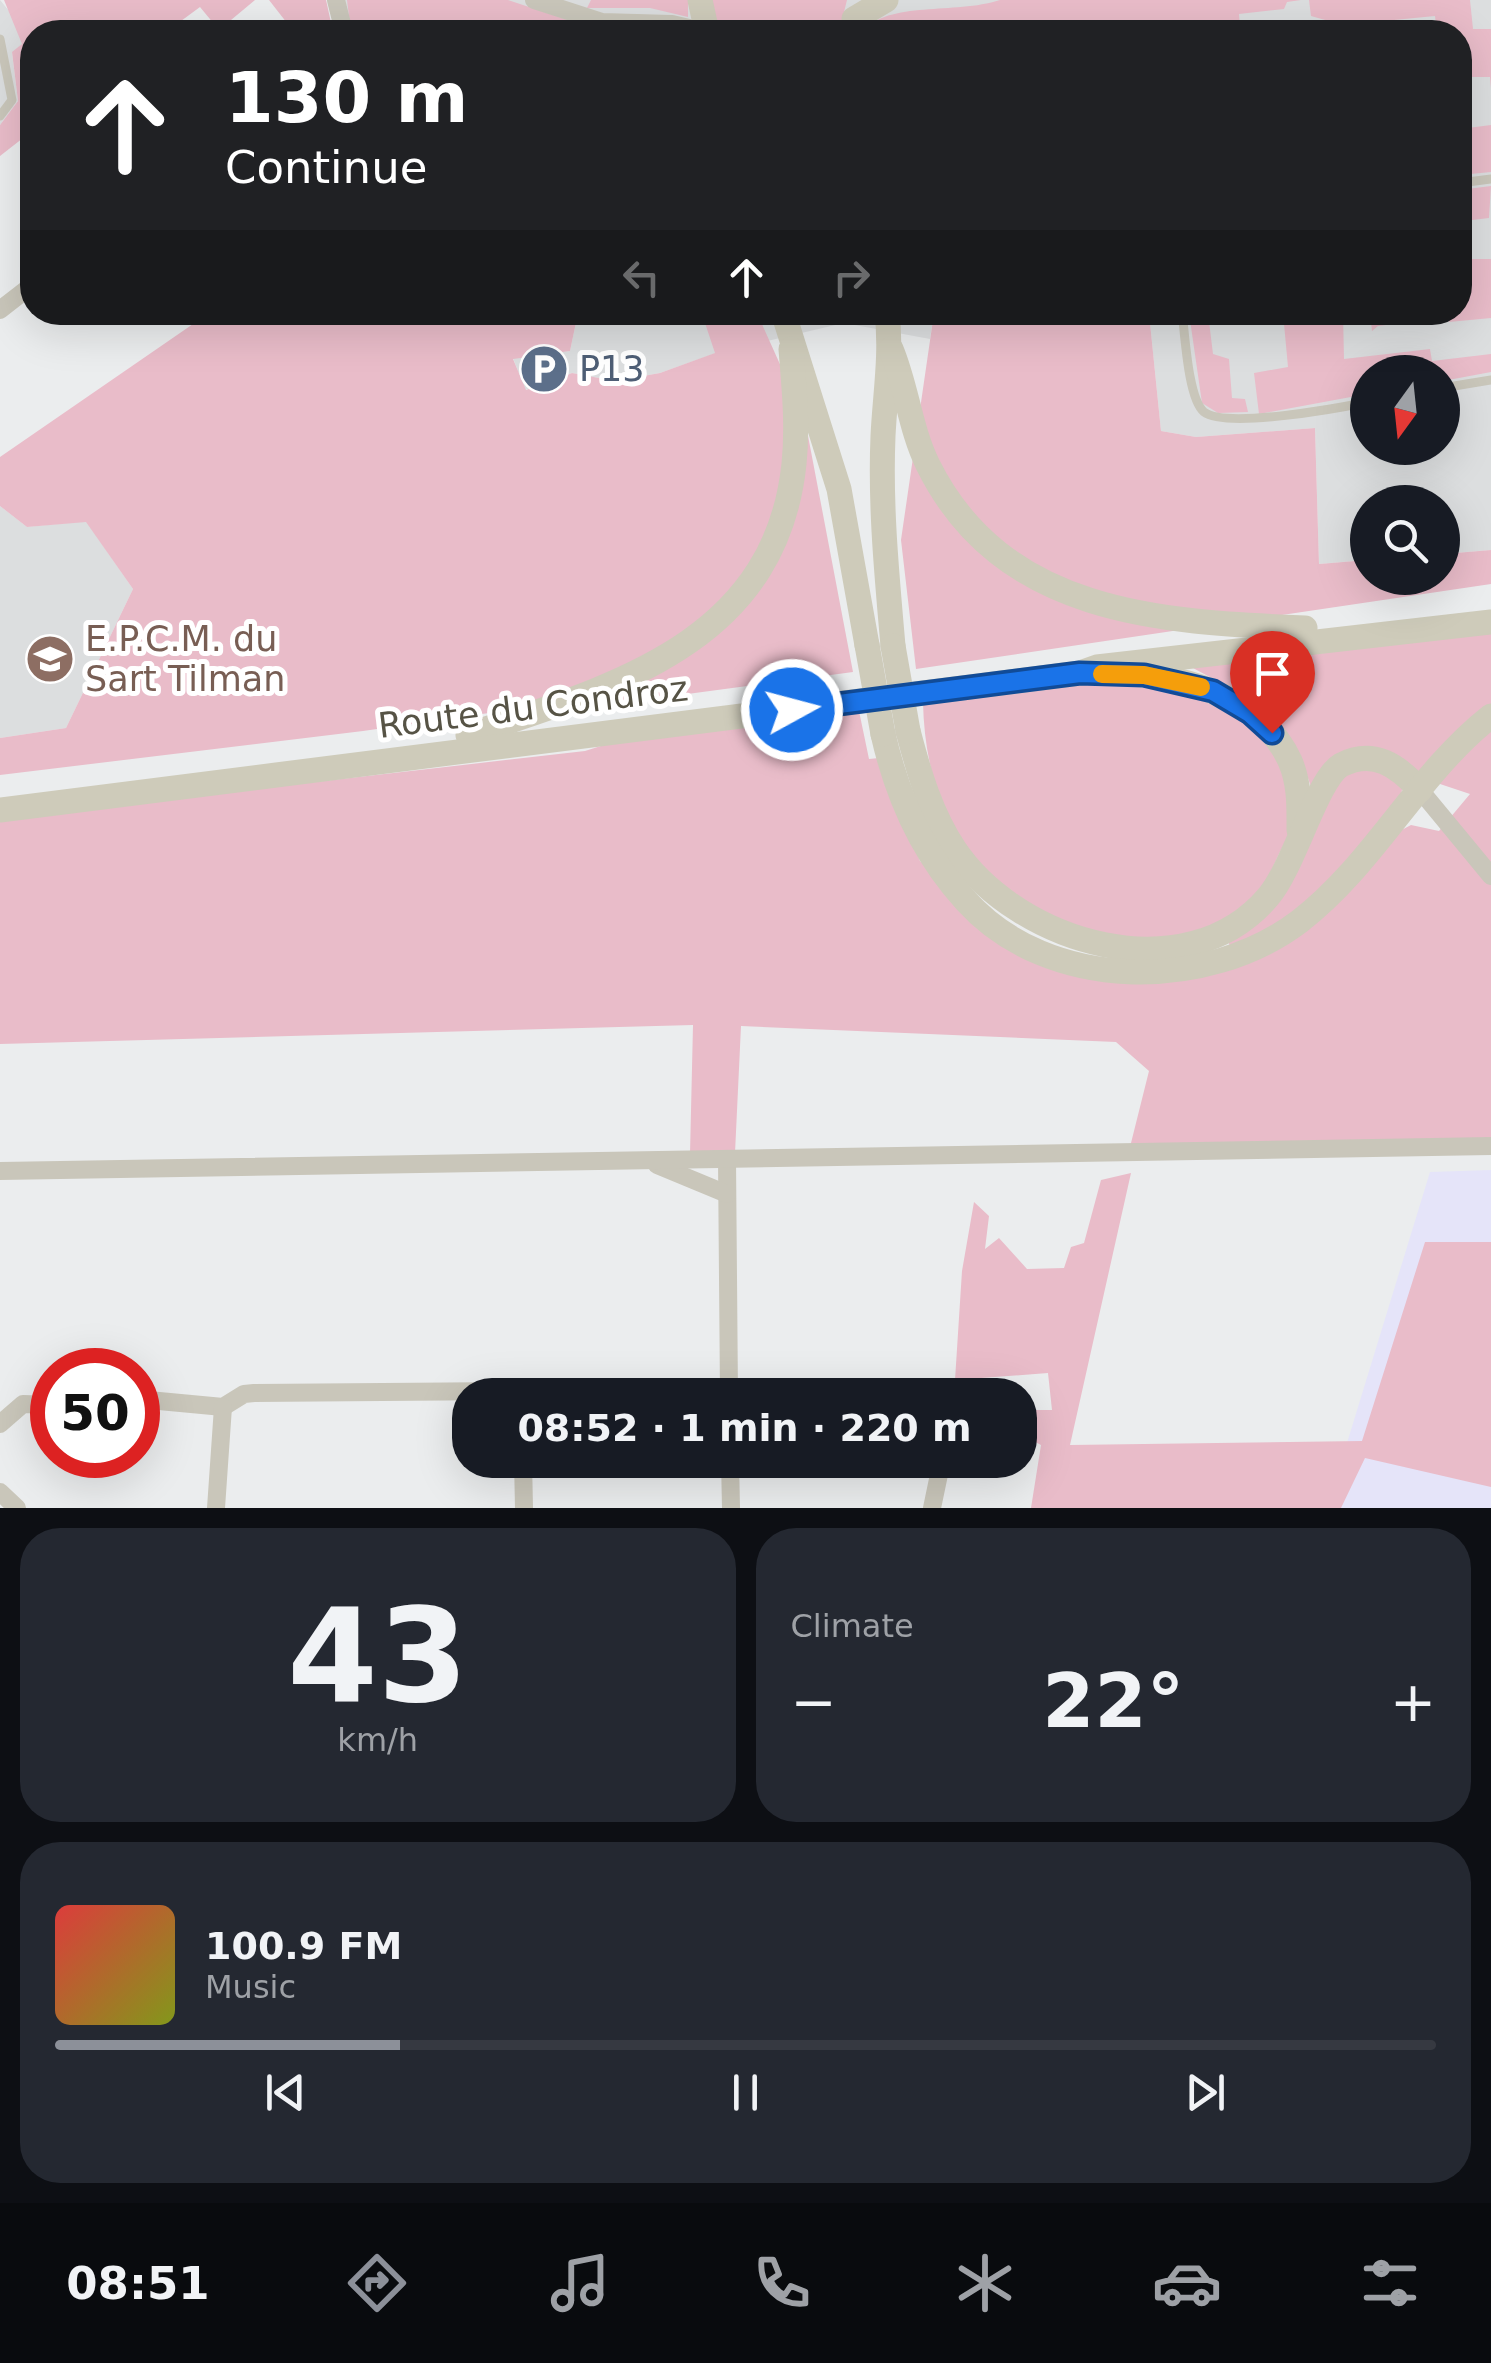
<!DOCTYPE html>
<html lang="en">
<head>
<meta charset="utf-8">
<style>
	:root { --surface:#171b24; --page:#242831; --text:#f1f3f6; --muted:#9ea1a6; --line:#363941; --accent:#8c9099 }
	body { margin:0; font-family:"DejaVu Sans",sans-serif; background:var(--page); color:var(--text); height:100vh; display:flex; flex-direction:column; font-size:38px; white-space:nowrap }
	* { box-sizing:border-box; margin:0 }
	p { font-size:32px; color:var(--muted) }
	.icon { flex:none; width:55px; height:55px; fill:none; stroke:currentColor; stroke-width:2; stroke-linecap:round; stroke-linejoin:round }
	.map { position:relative; height:1508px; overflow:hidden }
	.details { display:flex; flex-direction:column; gap:20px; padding:20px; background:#0d0f14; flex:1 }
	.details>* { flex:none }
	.banner { position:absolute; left:20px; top:20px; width:1452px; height:305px; border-radius:40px; box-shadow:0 10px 40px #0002; background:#202124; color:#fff; overflow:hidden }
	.needle { width:65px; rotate:195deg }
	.controls { position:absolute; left:1350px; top:355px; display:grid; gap:20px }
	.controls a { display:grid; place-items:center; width:110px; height:110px; border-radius:50%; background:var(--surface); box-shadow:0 10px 40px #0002; font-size:50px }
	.speed { position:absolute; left:30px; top:1348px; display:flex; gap:20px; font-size:50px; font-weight:700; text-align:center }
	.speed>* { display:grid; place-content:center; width:130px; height:130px; border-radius:50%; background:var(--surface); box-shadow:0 10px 40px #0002; line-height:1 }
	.speed .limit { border:15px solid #d22; background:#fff; color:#111 }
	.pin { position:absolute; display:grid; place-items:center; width:85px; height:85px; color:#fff; margin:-102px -42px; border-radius:50% 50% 50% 0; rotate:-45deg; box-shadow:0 0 10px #0007 }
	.pin .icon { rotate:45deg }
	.me { position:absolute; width:110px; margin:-55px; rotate:83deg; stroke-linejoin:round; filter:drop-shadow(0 0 8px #0008) }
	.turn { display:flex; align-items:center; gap:35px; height:210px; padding:0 40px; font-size:45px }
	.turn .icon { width:130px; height:130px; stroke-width:2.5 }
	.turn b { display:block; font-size:70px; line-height:85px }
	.lanes { display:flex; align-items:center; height:95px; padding:0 40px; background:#0003; justify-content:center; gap:50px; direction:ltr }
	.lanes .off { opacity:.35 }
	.big { font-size:75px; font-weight:600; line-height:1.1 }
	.details .card { flex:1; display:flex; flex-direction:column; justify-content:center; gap:15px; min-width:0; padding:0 35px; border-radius:40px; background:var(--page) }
	.details .dial { align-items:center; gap:0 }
	.dial b { font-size:130px; line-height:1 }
	.song { display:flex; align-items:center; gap:30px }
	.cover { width:120px; height:120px; border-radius:15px; background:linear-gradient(135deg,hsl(0 70% 55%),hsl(70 70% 35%)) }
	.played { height:10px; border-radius:5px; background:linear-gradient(90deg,var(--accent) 25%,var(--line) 25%) }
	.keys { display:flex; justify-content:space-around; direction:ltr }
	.heat { display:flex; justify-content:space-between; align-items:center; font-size:55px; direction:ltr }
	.details .tiles { flex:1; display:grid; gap:20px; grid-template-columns:1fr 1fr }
	.card:last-child { grid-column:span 2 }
	.trip { position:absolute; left:452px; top:1378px; width:585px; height:100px; border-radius:40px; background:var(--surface); box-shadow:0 10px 40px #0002; font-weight:600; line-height:100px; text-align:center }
	.tab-bar { display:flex; height:160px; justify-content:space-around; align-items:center; background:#090b0e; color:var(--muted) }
	.tab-bar .icon { width:70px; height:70px }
	.tab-bar .on { color:var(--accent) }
	.tab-bar b { font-size:45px; color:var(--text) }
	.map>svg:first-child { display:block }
</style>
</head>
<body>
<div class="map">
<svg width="1491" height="1508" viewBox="0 0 1491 1508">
	<rect width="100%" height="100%" fill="#ebedee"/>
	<path fill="#e5e4f9" d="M 1491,1170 L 1491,1508 L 1102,1508 L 1343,1456 L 1430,1172 Z"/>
	<g fill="#dcdedf" fill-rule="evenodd">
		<path d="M 0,0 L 14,17 L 22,44 L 12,53 L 18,101 L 0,125 Z"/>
		<path d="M 336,0 L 1491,0 L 1491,550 L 1443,554 L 1442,502 L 1368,502 L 1367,560 L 1319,564 L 1315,428 L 1196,437 L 1161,431 L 1149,313 L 1460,312 L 1460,32 L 344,32 ZM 1368,372 L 1442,372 L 1442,448 L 1368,448 Z"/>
		<path d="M 578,313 L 934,313 L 930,339 L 844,323 L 716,353 L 660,373 L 615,381 L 572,373 L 525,390 L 513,358 L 570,351 Z"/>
		<path d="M 0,506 L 27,527 L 86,521 L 133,589 L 66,728 L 0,738 Z"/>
	</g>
	<g fill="#e9bcc9">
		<path d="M 4,0 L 255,0 L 219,30 L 200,7 L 166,32 L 32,32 L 32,131 L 0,156 L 0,125 L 18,101 L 12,52 L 22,44 Z"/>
		<path d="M 269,0 L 326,0 L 333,32 L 294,32 Z"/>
		<path d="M 347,0 L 508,0 L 571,21 L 679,32 L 351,32 Z"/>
		<path d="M 591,0 L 688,0 L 688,17 L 650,8 L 587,8 Z"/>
		<path d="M 710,0 L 847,0 L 839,32 L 717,32 Z"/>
		<path d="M 1000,0 L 1301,0 L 1287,2 L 1284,9 L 1239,14 L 1240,27 L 1224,28 L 1224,32 L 861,32 C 890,0 954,15 1000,0 Z"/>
		<path d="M 1309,0 L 1470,0 L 1473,29 L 1491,29 L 1491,88 L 1490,77 L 1460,77 L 1460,32 L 1437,32 L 1435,16 L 1343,25 L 1311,16 Z"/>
		<path d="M 1491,125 L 1491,172 L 1460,175 L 1460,129 Z"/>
		<path d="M 1491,186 L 1489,218 L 1464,221 L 1467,189 Z"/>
		<path d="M 1460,253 L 1463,259 L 1491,259 L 1491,318 L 1449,322 L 1449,316 L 1460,312 Z"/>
		<path d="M 209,313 L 578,313 L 570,351 L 513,359 L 526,390 L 572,373 L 615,381 L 660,373 L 715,353 L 704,320 L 711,313 L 757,313 L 805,420 L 853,672 L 553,712 L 535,700 L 496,712 L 363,731 L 0,775 L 0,738 L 66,728 L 133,589 L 86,522 L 27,527 L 0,506 L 0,457 Z"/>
		<path d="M 934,313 L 1149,313 L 1161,431 L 1196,437 L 1315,428 L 1319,564 L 1367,560 L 1368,578 L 1442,578 L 1443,554 L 1491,550 L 1491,584 L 916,669 L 901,540 Z"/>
		<path d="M 1189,313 L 1208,313 L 1213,354 L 1229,359 L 1232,398 L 1245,399 L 1248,412 L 1218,413 L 1202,403 Z"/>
		<path d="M 1283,313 L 1343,313 L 1344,359 L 1430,349 L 1432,361 L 1491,354 L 1491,372 L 1443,381 L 1442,372 L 1368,372 L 1367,394 L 1259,414 L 1254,373 L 1288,367 Z"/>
		<path d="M 1370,313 L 1425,313 L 1426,320 L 1378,326 L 1372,331 Z"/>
		<path d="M 1491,630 L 1491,1139 L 1130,1147 L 1149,1071 L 1116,1042 L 741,1026 L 735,1153 L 690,1154 L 693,1025 L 0,1044 L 0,818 L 585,751 L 623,739 L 859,711 L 869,759 L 879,758 L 920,861 L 1049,966 L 1257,959 L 1394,834 L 1411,825 L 1439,831 L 1470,794 L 1416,776 L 1392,755 L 1311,787 L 1302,760 L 1262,705 L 1193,668 Z"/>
		<path d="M 1107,680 C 1173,680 1234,695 1273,750 C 1299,785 1300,817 1279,854 C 1272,868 1265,889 1253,900 C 1163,984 1007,921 953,827 C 932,790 924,744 923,703 Z"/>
		<path d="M 1375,765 L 1403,786 L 1400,798 L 1308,905 L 1231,952 L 1228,939 L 1297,872 L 1337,776 Z"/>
		<path d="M 1131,1173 L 1070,1445 L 1362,1441 L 1425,1242 L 1491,1242 L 1491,1487 L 1365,1458 L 1341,1508 L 1031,1508 L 1041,1445 L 1020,1434 L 1025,1410 L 1052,1410 L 1048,1373 L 955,1380 L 962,1271 L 974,1202 L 989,1216 L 985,1249 L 999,1238 L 1027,1269 L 1064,1268 L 1071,1247 L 1084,1243 L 1101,1180 Z"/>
	</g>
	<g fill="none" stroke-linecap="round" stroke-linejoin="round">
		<g stroke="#c9c6ba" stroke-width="9">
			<path d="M 0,39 L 12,100 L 0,116"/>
			<path d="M 1460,183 L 1491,179"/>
			<path d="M 1182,312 C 1185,334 1188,399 1204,412 C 1226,429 1339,408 1368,402"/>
			<path d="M 1442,388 L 1491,380"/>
		</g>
		<g stroke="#c9c6ba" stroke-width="18">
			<path d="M 336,0 L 344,32"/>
			<path d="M 534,0 L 602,22 L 672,24 L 706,32"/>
			<path d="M 0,310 L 32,285"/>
			<path d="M 1420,790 L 1491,876"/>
			<path d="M 727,1159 L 729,1395"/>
			<path d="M 657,1165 L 727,1194"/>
			<path d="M 0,1171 L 1491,1146"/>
			<path d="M 138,1399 L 223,1407 L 244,1394 L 254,1393 L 934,1388 L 956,1395"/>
			<path d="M 0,1424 L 23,1404 L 52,1405"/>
			<path d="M 523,1460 L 524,1508"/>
			<path d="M 730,1460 L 731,1508"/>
			<path d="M 0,1492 L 17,1508"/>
			<path d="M 216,1508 L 223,1407"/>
			<path d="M 932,1508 L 942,1460"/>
		</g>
		<g stroke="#cecbba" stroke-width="25">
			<path d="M 700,0 L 707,32"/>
			<path d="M 854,19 L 886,0"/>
			<path d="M 783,312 L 839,489 L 867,645"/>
			<path d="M 887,312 C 892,355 885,394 883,436 C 880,507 887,576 893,646"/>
			<path d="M 891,349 C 907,387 910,429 928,465 C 1002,614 1159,622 1305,628"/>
			<path d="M 1127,674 C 1189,676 1262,700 1290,761 C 1300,784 1299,807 1299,830"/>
			<path d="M 908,731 C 919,773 931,814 955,850 C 1019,944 1186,993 1268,897 C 1294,867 1317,779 1341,765 C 1374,748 1398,766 1420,790"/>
			<path d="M 883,734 C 897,796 922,853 966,901 C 1048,992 1207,992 1300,921 C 1375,863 1417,774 1491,716"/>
			<path d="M 468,735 C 612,687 775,644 794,464 C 798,425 794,387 791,349"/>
			<path d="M 0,810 L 1080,673 L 1097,667 L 1491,622"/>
		</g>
		<g stroke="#cecbba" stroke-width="25">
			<path d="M 867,645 L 883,734"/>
			<path d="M 893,646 L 908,731"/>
		</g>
	</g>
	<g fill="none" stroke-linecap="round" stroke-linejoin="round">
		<g stroke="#114b97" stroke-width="25">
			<path id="route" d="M 792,710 L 1080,673 L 1144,675 L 1213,691 L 1250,713 L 1272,733"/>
		</g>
		<use href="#route" stroke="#1a73e8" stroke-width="18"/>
		<path stroke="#f59e0b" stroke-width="18" d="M 1102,674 L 1144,675 L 1201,687"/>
	</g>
	<defs>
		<g id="parking-disc" transform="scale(2.5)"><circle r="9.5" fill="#5c6f8a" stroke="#fff"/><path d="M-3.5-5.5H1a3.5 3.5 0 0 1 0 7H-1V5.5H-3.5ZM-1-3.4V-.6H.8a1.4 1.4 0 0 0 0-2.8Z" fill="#fff"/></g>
		<g id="school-disc" transform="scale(2.5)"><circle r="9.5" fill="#8d6e63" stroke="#fff"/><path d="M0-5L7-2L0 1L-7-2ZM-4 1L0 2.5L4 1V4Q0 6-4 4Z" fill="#fff"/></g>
	</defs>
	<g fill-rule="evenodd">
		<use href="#parking-disc" x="544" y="369"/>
		<use href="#school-disc" x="50" y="659"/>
	</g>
	<g text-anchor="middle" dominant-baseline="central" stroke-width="10" stroke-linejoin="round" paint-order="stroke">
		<g font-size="35" fill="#4e5e75" stroke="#fff" text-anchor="start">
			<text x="579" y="369">P13</text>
		</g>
		<g font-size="35" fill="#785e54" stroke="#fff" text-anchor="start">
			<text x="85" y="639">E.P.C.M. du<tspan x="85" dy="40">Sart Tilman</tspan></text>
		</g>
		<g font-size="35" fill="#565345" stroke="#fff">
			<text transform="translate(533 707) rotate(-7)">Route du Condroz</text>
		</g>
	</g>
</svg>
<div class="controls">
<a><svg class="needle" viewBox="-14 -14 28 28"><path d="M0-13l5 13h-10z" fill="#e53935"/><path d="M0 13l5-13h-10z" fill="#9ea1a6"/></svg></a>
<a><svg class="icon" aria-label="search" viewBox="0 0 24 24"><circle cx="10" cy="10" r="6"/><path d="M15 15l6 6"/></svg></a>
</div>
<div class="speed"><div class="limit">50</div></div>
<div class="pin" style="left:1272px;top:733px;background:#d93025"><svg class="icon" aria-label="arrive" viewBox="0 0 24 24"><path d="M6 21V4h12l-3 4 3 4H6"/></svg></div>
<svg class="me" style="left:792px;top:710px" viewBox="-20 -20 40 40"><circle r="17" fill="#1a73e8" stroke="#fff" stroke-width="3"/><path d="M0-11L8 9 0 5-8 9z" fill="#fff"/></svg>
<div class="trip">08:52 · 1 min · 220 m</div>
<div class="banner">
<div class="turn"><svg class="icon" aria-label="ahead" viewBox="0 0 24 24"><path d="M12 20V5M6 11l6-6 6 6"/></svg><div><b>130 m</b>Continue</div></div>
<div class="lanes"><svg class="icon off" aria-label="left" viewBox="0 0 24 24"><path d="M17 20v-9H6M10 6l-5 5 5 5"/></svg><svg class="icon" aria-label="ahead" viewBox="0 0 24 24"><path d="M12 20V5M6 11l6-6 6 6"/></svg><svg class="icon off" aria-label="right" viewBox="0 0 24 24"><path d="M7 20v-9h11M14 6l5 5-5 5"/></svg></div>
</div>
</div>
<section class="details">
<div class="tiles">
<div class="card dial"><b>43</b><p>km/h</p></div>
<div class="card"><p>Climate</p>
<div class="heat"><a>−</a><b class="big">22°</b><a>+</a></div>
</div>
<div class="card">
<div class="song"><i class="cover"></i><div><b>100.9 FM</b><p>Music</p></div></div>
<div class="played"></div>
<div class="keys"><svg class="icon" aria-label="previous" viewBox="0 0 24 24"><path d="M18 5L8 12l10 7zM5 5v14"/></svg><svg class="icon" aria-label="pause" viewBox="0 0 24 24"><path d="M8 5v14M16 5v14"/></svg><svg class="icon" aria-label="next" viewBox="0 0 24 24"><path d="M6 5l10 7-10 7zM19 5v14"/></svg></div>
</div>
</div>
</section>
<nav class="tab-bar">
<b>08:51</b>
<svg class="icon on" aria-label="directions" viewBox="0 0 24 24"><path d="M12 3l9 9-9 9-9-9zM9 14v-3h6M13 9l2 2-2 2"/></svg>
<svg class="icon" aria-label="music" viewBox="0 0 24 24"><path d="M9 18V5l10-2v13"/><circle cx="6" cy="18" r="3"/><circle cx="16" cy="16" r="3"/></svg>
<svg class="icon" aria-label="phone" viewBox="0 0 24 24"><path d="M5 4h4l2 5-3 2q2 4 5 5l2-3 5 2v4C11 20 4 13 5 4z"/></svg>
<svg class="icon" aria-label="climate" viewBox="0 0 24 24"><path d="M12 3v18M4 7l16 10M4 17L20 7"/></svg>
<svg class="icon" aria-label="car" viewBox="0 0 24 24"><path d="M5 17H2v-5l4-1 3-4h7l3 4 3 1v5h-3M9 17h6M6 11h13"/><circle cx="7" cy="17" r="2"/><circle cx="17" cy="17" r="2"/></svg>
<svg class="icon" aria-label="filters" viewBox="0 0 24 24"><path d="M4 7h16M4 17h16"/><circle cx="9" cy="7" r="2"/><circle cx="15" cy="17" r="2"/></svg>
</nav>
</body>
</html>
